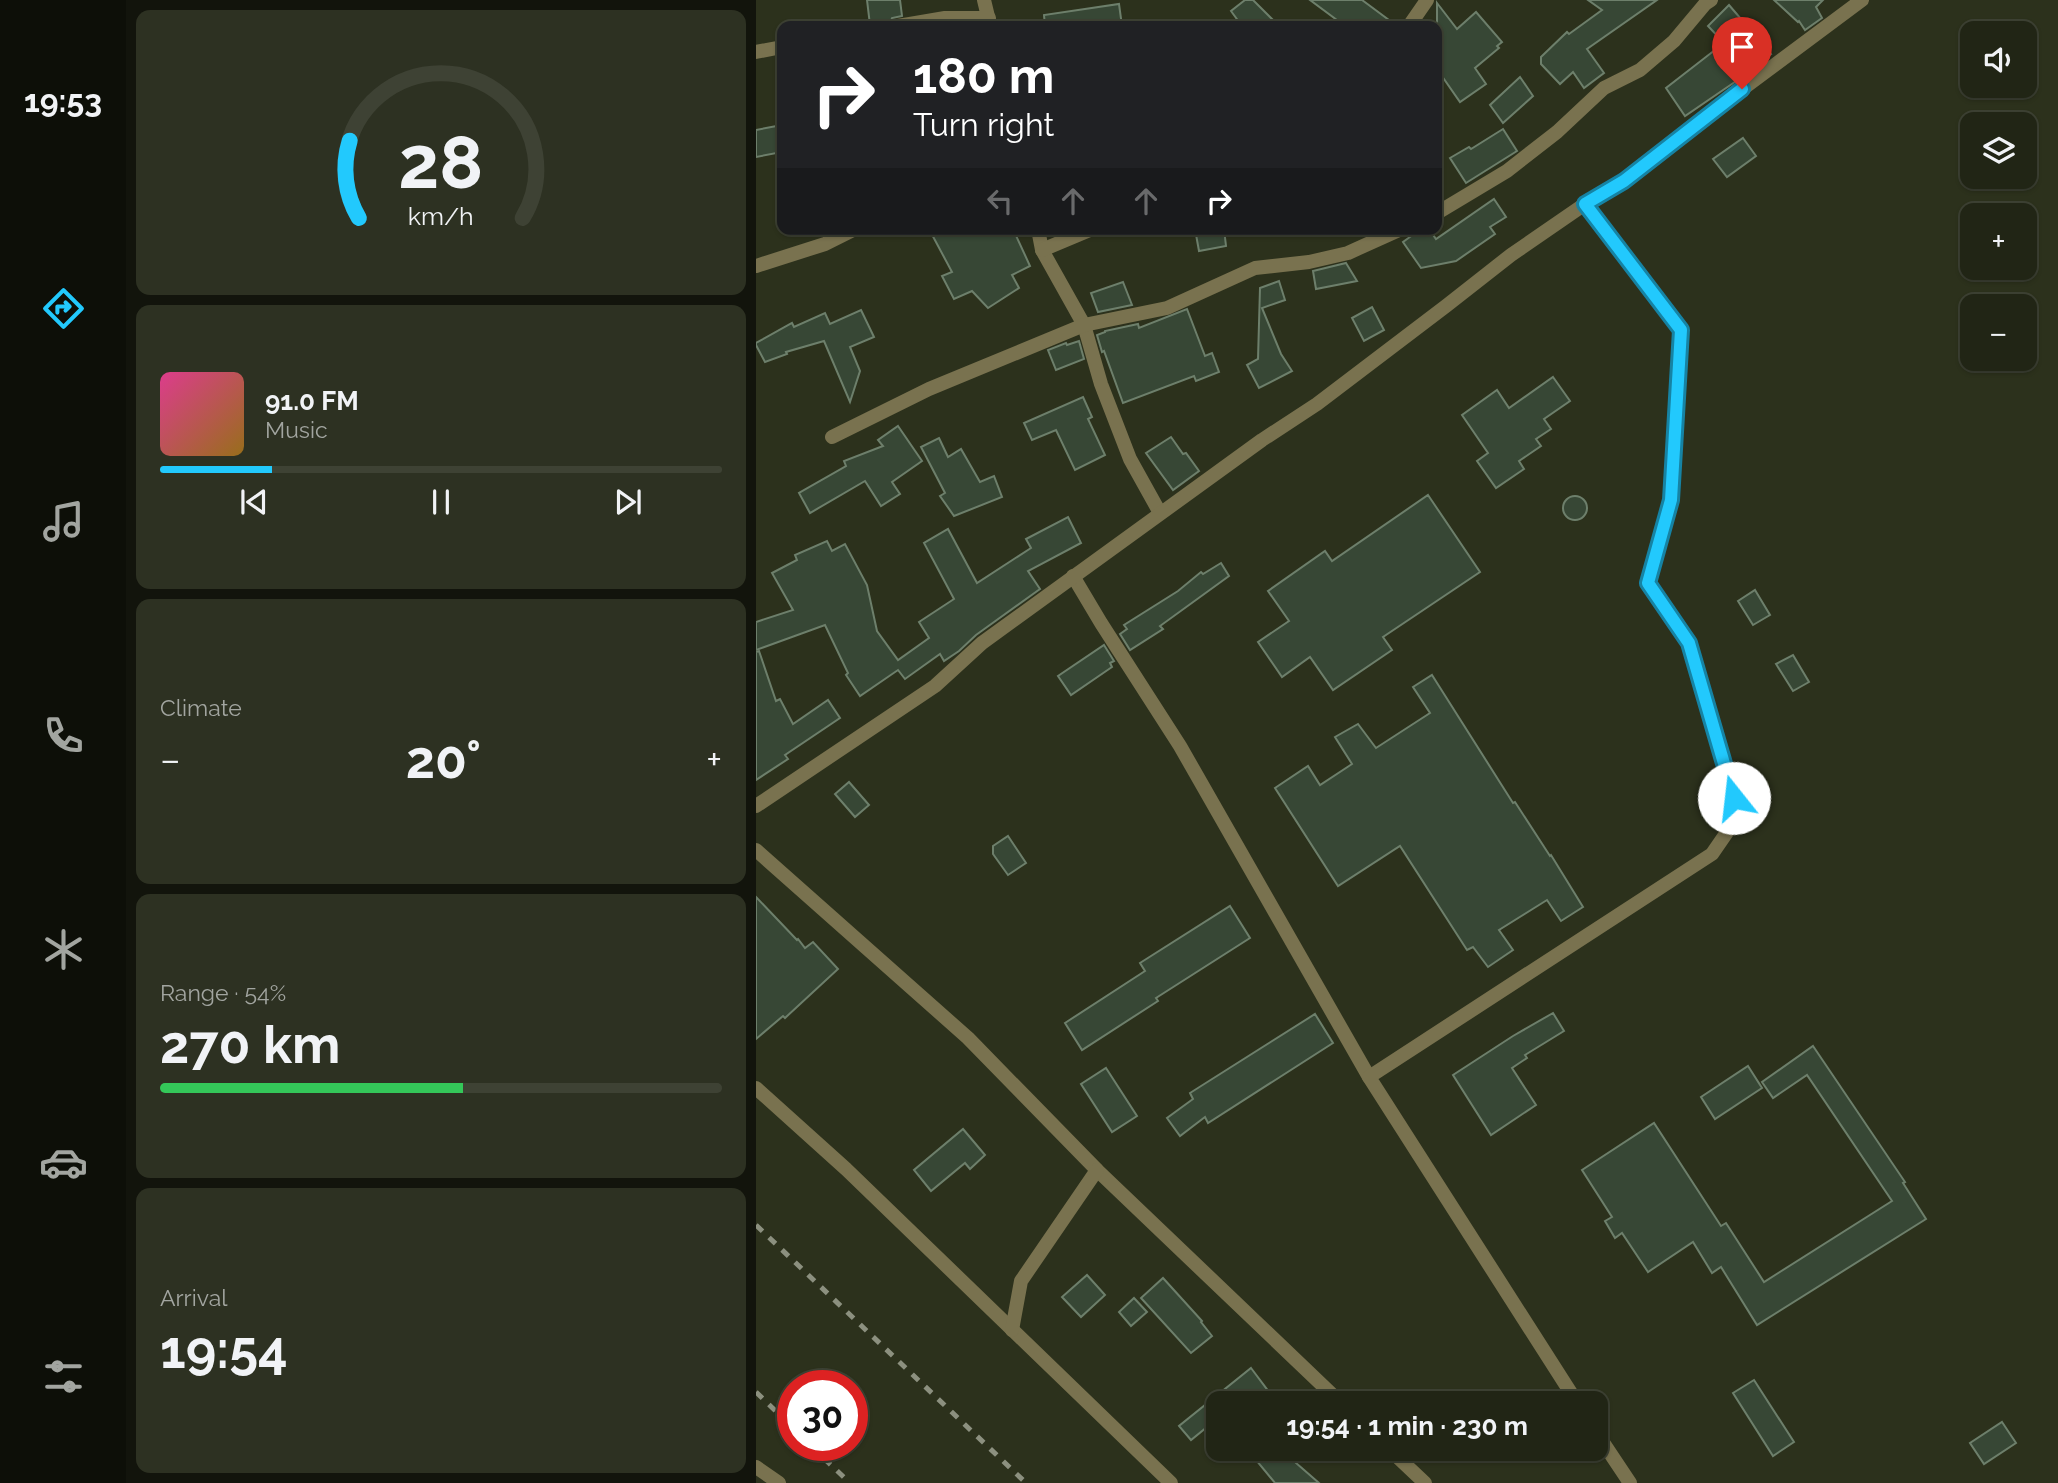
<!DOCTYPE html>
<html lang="en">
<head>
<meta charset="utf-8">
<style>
	:root { --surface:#212515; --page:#2d3122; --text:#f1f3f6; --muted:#a2a5a0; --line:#3e4234; --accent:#22c9fd }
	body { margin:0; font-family:Raleway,sans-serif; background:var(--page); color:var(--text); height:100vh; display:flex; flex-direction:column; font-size:26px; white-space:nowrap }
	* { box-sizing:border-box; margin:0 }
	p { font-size:23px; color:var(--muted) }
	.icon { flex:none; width:38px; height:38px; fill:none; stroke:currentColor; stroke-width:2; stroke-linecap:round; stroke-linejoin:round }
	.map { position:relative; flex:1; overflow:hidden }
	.drawer { display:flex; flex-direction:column; gap:10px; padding:10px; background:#12140c; width:630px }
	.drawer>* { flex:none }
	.hud { position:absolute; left:21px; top:21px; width:665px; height:214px; border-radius:14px; box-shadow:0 2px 5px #0004,0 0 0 2px var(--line); background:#202124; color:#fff; overflow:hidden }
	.buttons { position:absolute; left:1204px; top:21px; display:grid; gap:14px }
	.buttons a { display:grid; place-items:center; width:77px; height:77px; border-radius:14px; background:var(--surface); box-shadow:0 2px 5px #0004,0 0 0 2px var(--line); font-size:35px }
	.speed { position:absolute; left:21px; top:1370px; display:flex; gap:14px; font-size:35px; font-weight:700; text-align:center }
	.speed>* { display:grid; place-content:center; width:91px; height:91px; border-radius:50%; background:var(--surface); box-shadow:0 2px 5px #0004,0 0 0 2px var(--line); line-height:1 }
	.speed .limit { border:10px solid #d22; background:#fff; color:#111 }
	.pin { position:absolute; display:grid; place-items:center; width:60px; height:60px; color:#fff; margin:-72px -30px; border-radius:50% 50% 50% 0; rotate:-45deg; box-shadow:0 0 7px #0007 }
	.pin .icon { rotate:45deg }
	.me { position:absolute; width:77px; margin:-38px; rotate:344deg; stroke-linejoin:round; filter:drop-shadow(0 0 5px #0008) }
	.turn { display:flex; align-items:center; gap:24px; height:147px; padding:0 21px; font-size:32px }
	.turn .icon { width:91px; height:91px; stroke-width:2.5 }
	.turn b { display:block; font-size:49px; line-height:60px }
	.lanes { display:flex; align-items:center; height:66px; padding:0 21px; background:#0003; justify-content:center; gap:35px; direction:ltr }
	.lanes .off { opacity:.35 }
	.big { font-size:52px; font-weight:700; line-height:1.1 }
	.drawer .card { flex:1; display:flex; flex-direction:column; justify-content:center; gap:10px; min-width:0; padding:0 24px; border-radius:14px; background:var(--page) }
	.drawer .dial { align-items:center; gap:0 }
	.dial svg { height:182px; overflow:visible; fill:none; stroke:var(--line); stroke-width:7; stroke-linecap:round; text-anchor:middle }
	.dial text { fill:var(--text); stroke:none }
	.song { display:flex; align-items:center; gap:21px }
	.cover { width:84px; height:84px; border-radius:10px; background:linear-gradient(135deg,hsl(330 70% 55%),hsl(40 70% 35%)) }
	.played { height:7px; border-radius:4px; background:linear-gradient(90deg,var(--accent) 20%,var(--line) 20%) }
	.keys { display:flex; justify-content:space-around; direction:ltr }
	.heat { display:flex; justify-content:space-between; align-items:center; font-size:38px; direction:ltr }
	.charge { height:10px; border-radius:5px; background:linear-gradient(90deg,#34c759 54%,var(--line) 0) }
	.trip { position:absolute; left:450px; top:1391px; width:402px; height:70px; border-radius:14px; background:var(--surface); box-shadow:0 2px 5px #0004,0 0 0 2px var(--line); font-weight:700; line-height:70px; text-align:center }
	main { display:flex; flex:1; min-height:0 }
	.menu { display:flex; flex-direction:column; width:126px; justify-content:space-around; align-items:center; background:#0d0f08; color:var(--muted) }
	.menu .icon { width:49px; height:49px }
	.menu .active { color:var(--accent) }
	.menu b { font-size:32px; color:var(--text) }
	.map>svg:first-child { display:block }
</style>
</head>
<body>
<main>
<nav class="menu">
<b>19:53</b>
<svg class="icon active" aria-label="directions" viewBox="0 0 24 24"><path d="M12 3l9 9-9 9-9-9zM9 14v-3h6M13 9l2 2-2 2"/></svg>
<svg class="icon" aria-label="music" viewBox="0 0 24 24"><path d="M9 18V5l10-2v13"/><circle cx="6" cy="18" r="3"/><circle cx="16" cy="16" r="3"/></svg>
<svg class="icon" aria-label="phone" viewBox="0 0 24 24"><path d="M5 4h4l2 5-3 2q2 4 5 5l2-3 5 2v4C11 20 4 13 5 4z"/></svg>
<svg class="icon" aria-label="climate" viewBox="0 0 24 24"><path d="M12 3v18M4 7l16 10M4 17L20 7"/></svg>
<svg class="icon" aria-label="car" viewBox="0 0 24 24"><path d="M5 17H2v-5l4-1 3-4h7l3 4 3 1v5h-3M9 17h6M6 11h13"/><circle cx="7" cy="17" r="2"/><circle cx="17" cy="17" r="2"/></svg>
<svg class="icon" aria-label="filters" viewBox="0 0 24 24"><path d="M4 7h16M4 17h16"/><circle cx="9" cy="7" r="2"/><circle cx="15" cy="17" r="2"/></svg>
</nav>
<section class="drawer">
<div class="card dial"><svg viewBox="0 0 100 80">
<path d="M14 69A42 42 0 1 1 86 69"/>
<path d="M14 69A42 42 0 0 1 10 35" stroke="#22c9fd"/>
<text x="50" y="56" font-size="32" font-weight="700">28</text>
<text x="50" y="72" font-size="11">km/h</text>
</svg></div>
<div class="card">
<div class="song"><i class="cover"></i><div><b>91.0 FM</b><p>Music</p></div></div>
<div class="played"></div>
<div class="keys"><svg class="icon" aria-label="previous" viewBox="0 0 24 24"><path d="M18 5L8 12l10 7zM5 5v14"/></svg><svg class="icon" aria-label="pause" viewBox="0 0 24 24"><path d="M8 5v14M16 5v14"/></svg><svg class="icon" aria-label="next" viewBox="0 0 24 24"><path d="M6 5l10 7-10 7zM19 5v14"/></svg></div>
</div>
<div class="card"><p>Climate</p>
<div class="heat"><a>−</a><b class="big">20°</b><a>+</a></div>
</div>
<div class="card"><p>Range · 54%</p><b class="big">270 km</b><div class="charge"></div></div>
<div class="card"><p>Arrival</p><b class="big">19:54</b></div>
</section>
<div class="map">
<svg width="1302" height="1483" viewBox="0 0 1302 1483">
	<rect width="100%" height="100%" fill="#2c311c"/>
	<g fill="#374735" stroke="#6d7f6b" stroke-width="2">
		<path d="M 111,0 L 144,0 L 146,16 L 136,18 L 133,26 L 114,25 Z"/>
		<path d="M 489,0 L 497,0 L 523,26 L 486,26 L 475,11 Z"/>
		<path d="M 554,0 L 606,0 L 641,26 L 589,26 Z"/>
		<path d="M 832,0 L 901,0 L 831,49 L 848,73 L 828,88 L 817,72 L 804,84 L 785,64 L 785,57 L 811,32 L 813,34 L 846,10 Z"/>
		<path d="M 1018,0 L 1067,0 L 1060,7 L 1066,18 L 1049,30 L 1043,21 L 1042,22 Z"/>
		<path d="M 681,3 L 701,29 L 720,12 L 746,42 L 741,46 L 743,48 L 719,68 L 730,84 L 704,102 L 681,69 Z"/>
		<path d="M 363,4 L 366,26 L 289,26 L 288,15 Z"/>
		<path d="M 973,5 L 1015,54 L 989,75 L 929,116 L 910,88 L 968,43 L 952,26 Z"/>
		<path d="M 764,77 L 777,96 L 747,123 L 734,105 Z"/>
		<path d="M 26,125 L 26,152 L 0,157 L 0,130 Z"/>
		<path d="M 747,129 L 761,151 L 710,183 L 694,158 L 713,147 L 715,149 Z"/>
		<path d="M 987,138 L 1000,156 L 971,177 L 957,159 Z"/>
		<path d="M 738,199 L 750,217 L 734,227 L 739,234 L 700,261 L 665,268 L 647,242 L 665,229 L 673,229 L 680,239 Z"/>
		<path d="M 173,229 L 257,229 L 274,266 L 256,275 L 263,288 L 232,308 L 216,291 L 198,299 L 186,276 L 196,272 Z"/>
		<path d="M 439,229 L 468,229 L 470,246 L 443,251 Z"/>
		<path d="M 590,263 L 601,281 L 560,289 L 557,271 Z"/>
		<path d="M 523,281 L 529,300 L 506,308 L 525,354 L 536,371 L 503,388 L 491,365 L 502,359 L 504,288 Z"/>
		<path d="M 367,282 L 376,305 L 342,312 L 335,293 Z"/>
		<path d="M 616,307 L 628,330 L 608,341 L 596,318 Z"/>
		<path d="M 431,309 L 449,356 L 456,353 L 463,372 L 440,381 L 438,376 L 367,403 L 348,351 L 346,352 L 341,335 L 349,332 L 349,331 L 382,324 L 383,328 Z"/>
		<path d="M 105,310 L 118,337 L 94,347 L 104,371 L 94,402 L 68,341 L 30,352 L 31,354 L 9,362 L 0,345 L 0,343 L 36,323 L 38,327 L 69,313 L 74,324 Z"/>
		<path d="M 323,341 L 328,359 L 300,370 L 292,350 L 310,343 L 311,345 Z"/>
		<path d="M 797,377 L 814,401 L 788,419 L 795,429 L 780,439 L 785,446 L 763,461 L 768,469 L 740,488 L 721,461 L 732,453 L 706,415 L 741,390 L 753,408 Z"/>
		<path d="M 327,397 L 336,417 L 332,419 L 349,455 L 319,470 L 300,430 L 276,440 L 268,423 Z"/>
		<path d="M 142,426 L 166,461 L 136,482 L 144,494 L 125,506 L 109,481 L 54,513 L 43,493 L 90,466 L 88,461 L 127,446 L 122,440 Z"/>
		<path d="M 415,437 L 427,454 L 430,453 L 443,471 L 417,490 L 390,453 Z"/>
		<path d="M 183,438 L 192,457 L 205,449 L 224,482 L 238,476 L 246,497 L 198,516 L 184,496 L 189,493 L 165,447 Z"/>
		<path d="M 672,495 L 724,572 L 627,637 L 636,650 L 577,690 L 554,657 L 526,677 L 502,642 L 533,621 L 512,591 L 569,551 L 576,561 Z"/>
		<circle cx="819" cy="508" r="12"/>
		<path d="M 312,517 L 325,543 L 272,571 L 284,589 L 220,635 L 203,651 L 188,661 L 184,654 L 149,679 L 142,670 L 104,696 L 90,675 L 92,673 L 69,625 L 0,650 L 0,622 L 37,610 L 16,573 L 41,560 L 39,555 L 71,541 L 76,551 L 89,544 L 111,585 L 121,631 L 142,660 L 173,638 L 163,622 L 198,599 L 168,543 L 192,529 L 221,583 L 275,548 L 270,539 Z"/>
		<path d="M 465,563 L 473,576 L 404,626 L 407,629 L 374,650 L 364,634 L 371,629 L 368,625 L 422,591 L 445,572 L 447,574 Z"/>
		<path d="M 999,590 L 1014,615 L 997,625 L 982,601 Z"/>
		<path d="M 348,645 L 358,661 L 354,663 L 356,667 L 315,695 L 302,676 Z"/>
		<path d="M 3,651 L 20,701 L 24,699 L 37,724 L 72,700 L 84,718 L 29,755 L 32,759 L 0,780 L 0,652 Z"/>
		<path d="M 1037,655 L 1053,682 L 1037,691 L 1020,664 Z"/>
		<path d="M 676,675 L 757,803 L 759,802 L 794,856 L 795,855 L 827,907 L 805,921 L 791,900 L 743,930 L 757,950 L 732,967 L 717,947 L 711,950 L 644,846 L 582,886 L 519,788 L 552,766 L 564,785 L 596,764 L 579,737 L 602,724 L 620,748 L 674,713 L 657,687 Z"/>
		<path d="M 93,782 L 113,805 L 99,817 L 79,794 Z"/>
		<path d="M 252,836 L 270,863 L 252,875 L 237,854 L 237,846 Z"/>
		<path d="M 0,897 L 41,940 L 42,939 L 49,948 L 57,942 L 82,969 L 29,1018 L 27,1016 L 0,1039 Z"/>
		<path d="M 474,906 L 494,938 L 400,998 L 402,1001 L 326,1050 L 309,1023 L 389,971 L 384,963 Z"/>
		<path d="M 797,1013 L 808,1031 L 769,1055 L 771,1058 L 756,1068 L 780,1105 L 735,1135 L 697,1075 L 757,1036 Z"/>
		<path d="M 559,1014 L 577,1043 L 452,1123 L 449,1117 L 424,1136 L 411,1118 L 437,1099 L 434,1093 Z"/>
		<path d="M 1057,1046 L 1149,1182 L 1147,1183 L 1170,1219 L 1001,1325 L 965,1267 L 956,1273 L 937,1242 L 892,1272 L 866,1233 L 859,1238 L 849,1221 L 856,1217 L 826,1170 L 898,1123 L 965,1226 L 970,1223 L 1008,1282 L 1136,1201 L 1051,1075 L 1017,1098 L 1006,1082 Z"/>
		<path d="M 992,1066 L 1006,1088 L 959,1119 L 945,1097 Z"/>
		<path d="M 350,1068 L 381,1116 L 356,1132 L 325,1084 Z"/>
		<path d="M 207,1129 L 229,1155 L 214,1169 L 209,1163 L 175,1191 L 158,1170 Z"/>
		<path d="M 331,1275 L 349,1295 L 325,1317 L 306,1297 Z"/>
		<path d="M 407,1278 L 446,1321 L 445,1322 L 456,1336 L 435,1353 L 385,1298 Z"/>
		<path d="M 378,1298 L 391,1312 L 375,1326 L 363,1312 Z"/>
		<path d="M 495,1368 L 522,1404 L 462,1404 L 462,1418 L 435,1440 L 423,1426 Z"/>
		<path d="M 998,1380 L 1038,1442 L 1017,1456 L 977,1393 Z"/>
		<path d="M 1246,1422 L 1260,1443 L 1228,1464 L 1214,1443 Z"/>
		<path d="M 491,1449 L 524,1449 L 563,1483 L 519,1483 Z"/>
	</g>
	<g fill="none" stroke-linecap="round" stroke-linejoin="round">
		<g stroke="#79724f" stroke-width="14">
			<path d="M 228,0 L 234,25"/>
			<path d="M 142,26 L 189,18 L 233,18"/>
			<path d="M 653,26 L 671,0"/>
			<path d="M 0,52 L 26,47"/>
			<path d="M 681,213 L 751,171 L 801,132 L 848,88 L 884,70 L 918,41 L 949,4 L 955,0"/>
			<path d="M 282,229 L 286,250 L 328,325 L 345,384 L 374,459 L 404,513"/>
			<path d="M 286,250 L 336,229"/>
			<path d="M 0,266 L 69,244 L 99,229"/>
			<path d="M 76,437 L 173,389 L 328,325 L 411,308 L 499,268 L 553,262 L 592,253 L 645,229"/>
			<path d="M 317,576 L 345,623 L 424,746 L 613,1077"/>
			<path d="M 0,806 L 179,686 L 226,643 L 506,440 L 561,404 L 690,306 L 755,255 L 829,204 L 868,181 L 965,105 L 1106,0"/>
			<path d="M 0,850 L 212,1038 L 341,1170 L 586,1404"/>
			<path d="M 0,1088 L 90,1169 L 415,1483"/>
			<path d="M 256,1330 L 265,1281 L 341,1170"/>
			<path d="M 822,1404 L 613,1077 L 956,854 L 987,809 L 978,798 L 933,643 L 892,583 L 915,500 L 925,329 L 829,204"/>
			<path d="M 840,1432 L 874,1483"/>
			<path d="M 633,1449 L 669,1483"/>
			<path d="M 0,1467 L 23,1483"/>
		</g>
		<g stroke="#8c907f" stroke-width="5" stroke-dasharray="9 9" stroke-linecap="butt">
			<path d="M 0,1225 L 270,1483"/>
			<path d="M 0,1392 L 37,1428"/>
			<path d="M 55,1446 L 94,1483"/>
		</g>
	</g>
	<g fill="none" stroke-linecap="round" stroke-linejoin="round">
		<g stroke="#1683a4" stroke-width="18">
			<path id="route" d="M 978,798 L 933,643 L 892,583 L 915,500 L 925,330 L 829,204 L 868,181 L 986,89"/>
		</g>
		<use href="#route" stroke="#22c9fd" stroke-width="12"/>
	</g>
</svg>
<div class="buttons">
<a><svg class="icon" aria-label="sound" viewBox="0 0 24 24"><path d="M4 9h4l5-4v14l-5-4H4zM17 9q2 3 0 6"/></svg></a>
<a><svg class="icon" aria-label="layers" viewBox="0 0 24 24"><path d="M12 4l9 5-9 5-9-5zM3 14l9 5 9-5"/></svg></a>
<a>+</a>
<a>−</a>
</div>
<div class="speed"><div class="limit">30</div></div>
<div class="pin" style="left:986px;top:89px;background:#d93025"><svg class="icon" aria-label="arrive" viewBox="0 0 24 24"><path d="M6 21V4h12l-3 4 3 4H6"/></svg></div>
<svg class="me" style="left:978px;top:798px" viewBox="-20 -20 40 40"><circle r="19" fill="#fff"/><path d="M0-13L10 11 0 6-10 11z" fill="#22c9fd"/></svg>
<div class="trip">19:54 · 1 min · 230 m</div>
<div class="hud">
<div class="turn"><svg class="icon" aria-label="right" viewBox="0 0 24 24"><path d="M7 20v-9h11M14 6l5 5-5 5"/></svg><div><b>180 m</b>Turn right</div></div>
<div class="lanes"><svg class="icon off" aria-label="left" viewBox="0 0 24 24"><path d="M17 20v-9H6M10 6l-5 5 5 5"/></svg><svg class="icon off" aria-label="ahead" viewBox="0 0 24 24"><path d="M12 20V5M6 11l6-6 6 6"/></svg><svg class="icon off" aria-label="ahead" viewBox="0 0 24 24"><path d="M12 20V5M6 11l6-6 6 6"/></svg><svg class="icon" aria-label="right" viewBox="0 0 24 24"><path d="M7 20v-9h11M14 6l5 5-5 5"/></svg></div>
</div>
</div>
</main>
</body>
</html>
